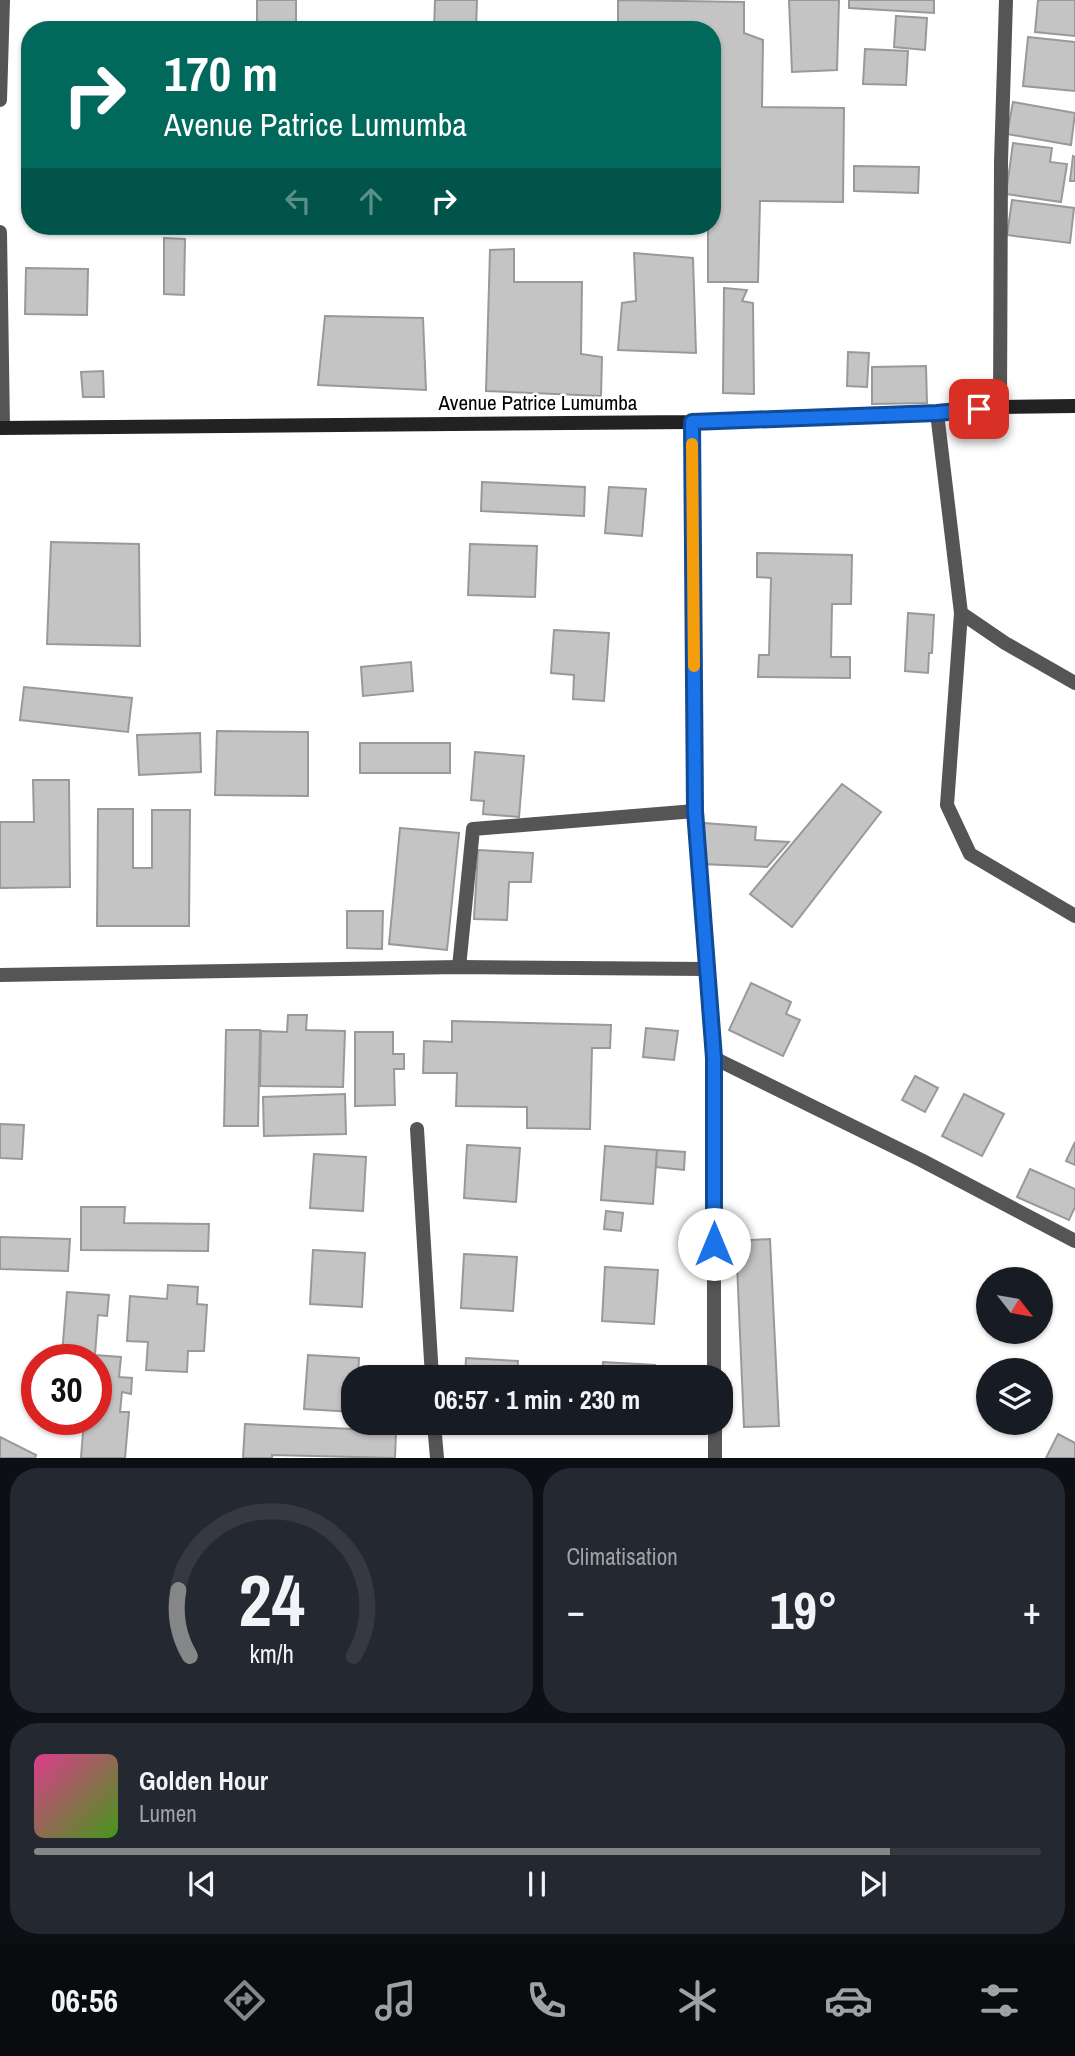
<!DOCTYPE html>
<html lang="fr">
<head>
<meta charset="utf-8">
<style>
	:root { --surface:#171b24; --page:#242831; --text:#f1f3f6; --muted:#9ea1a6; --line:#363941; --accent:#858687 }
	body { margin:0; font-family:"Archivo Narrow",sans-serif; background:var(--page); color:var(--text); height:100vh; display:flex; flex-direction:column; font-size:26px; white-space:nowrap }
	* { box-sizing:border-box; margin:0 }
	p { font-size:23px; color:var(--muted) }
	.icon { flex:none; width:38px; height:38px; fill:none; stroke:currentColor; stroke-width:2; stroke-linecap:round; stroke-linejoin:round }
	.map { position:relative; height:1458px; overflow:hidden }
	.side { display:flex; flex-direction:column; gap:10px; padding:10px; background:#0d0f14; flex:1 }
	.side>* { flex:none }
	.banner { position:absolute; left:21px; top:21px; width:700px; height:214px; border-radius:28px; box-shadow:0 2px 5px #0004; background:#00695c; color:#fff; overflow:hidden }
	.needle { width:46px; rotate:121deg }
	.controls { position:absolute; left:976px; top:1267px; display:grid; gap:14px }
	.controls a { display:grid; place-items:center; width:77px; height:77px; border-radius:50%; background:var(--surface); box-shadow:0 2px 5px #0004; font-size:35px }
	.speed { position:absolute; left:21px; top:1344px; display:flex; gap:14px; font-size:35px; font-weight:700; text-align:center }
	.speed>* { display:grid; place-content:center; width:91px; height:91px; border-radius:50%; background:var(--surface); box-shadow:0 2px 5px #0004; line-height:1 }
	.speed .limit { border:10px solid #d22; background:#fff; color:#111 }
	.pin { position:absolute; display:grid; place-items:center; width:60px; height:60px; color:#fff; margin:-30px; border-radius:14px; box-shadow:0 4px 10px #0006 }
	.me { position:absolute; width:77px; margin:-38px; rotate:0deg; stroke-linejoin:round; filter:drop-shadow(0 0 5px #0008) }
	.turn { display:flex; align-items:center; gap:24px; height:147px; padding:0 28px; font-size:32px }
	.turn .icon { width:91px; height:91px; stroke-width:2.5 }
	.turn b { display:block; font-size:49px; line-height:60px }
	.lanes { display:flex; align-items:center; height:66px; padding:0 28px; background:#0003; justify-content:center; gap:35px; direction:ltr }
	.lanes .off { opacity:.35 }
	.big { font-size:52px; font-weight:800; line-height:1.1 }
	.side .widget { flex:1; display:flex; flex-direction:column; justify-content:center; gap:10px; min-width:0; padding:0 24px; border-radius:28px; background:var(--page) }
	.side .dial { align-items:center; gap:0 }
	.dial svg { height:182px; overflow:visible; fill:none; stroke:var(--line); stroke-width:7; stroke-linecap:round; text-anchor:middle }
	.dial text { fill:var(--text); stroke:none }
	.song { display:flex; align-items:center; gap:21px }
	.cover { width:84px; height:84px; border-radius:10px; background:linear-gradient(135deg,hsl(330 70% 55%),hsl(100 70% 35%)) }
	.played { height:7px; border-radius:4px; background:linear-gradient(90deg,var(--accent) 85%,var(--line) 85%) }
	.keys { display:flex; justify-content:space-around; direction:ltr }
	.heat { display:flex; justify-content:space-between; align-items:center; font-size:38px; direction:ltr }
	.side .tiles { flex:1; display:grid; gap:10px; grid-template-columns:1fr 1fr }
	.widget:last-child { grid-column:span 2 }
	.trip { position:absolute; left:341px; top:1365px; width:392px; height:70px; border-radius:28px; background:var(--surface); box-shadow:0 2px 5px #0004; font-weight:800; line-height:70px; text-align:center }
	.tab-bar { display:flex; height:112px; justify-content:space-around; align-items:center; background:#090b0e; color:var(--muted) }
	.tab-bar .icon { width:49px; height:49px }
	.tab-bar .on { color:var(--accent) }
	.tab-bar b { font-size:32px; color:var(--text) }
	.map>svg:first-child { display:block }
</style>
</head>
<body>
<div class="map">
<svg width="1075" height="1458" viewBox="0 0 1075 1458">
	<rect width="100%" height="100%" fill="#fff"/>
	<g fill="#c4c4c4" stroke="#999" stroke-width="2">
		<rect x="257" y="0" width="39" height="30"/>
		<path d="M 435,0 L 477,0 L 476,30 L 434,30 Z"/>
		<path d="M 618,0 L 744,2 L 744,33 L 763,40 L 762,107 L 844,108 L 843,202 L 760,201 L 758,282 L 708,282 L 708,226 L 712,226 L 712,30 L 600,30 L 601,23 L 618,24 Z"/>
		<path d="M 789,0 L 839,0 L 837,70 L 792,72 Z"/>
		<path d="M 849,0 L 934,0 L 934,13 L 849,8 Z"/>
		<path d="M 1038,0 L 1075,0 L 1075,36 L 1035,32 Z"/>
		<path d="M 896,16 L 927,18 L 925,50 L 894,47 Z"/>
		<path d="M 1028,37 L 1075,42 L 1075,91 L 1023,86 Z"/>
		<path d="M 865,49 L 908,51 L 906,85 L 863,84 Z"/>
		<path d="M 1013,102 L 1075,113 L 1071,145 L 1007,134 Z"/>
		<path d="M 1013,143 L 1052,148 L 1050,162 L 1067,164 L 1061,202 L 1006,194 Z"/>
		<path d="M 1073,156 L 1075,157 L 1075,181 L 1070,181 Z"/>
		<path d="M 854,166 L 919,167 L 918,193 L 854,191 Z"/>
		<path d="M 1012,200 L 1074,208 L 1070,243 L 1007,235 Z"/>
		<path d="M 164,238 L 185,239 L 184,295 L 164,294 Z"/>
		<path d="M 514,249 L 514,282 L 582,282 L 581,354 L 602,357 L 601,396 L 486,391 L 490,250 Z"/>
		<path d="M 634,253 L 693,258 L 696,353 L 618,350 L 622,303 L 636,301 Z"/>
		<path d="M 26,268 L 88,269 L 87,315 L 25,314 Z"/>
		<path d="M 724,288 L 747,290 L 742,301 L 753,303 L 754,394 L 723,393 Z"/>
		<path d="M 325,316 L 423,318 L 426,390 L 318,385 Z"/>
		<path d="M 848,352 L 869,353 L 867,387 L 847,386 Z"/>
		<path d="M 926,366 L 927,403 L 872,404 L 872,367 Z"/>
		<path d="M 103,371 L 104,397 L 83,397 L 81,372 Z"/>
		<path d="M 482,482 L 585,487 L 584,516 L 481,511 Z"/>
		<path d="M 609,487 L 646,489 L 642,536 L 605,533 Z"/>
		<path d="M 51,542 L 139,544 L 140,646 L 47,644 Z"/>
		<path d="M 470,544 L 537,546 L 535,597 L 468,595 Z"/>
		<path d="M 757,553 L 852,555 L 851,604 L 832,604 L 831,657 L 850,657 L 850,678 L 758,677 L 759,655 L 769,655 L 771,578 L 757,577 Z"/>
		<path d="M 908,613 L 934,615 L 932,653 L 929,653 L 928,673 L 905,671 Z"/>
		<path d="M 554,630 L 609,633 L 604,701 L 573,699 L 574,675 L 551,673 Z"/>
		<path d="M 411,662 L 413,691 L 363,696 L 361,667 Z"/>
		<path d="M 24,687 L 132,698 L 128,732 L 20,720 Z"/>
		<path d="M 217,731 L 308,732 L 308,796 L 215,795 Z"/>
		<path d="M 200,733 L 201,772 L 139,775 L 137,735 Z"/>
		<rect x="360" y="743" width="90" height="30"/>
		<path d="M 475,752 L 524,756 L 519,817 L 483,814 L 484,801 L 471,800 Z"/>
		<path d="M 33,780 L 69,780 L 70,887 L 0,888 L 0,822 L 34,822 Z"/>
		<path d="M 842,784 L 881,812 L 792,927 L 750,894 Z"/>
		<path d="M 98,809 L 133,809 L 133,868 L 152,868 L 152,810 L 190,810 L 189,926 L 97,926 Z"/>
		<path d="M 704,823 L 756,827 L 755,840 L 789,842 L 767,867 L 701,864 Z"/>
		<path d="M 400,828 L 459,833 L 447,950 L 389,944 Z"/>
		<path d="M 478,850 L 533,853 L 531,882 L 509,882 L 507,920 L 474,919 Z"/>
		<path d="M 347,911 L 383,911 L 382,949 L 347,948 Z"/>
		<path d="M 751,983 L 791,1002 L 786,1014 L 800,1020 L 783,1056 L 729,1030 Z"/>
		<path d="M 288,1015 L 307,1015 L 306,1030 L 345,1031 L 343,1087 L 260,1086 L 261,1031 L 287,1032 Z"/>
		<path d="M 452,1021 L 611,1025 L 610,1048 L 592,1048 L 590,1129 L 527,1128 L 527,1107 L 456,1106 L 457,1073 L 423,1073 L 424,1041 L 452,1042 Z"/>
		<path d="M 646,1028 L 678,1031 L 674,1060 L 643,1057 Z"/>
		<path d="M 226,1030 L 260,1030 L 258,1126 L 224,1126 Z"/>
		<path d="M 355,1032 L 393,1032 L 393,1054 L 404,1054 L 404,1069 L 394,1069 L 395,1105 L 355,1106 Z"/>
		<path d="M 915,1076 L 938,1088 L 925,1112 L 902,1100 Z"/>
		<path d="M 345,1094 L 346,1134 L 264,1136 L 263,1097 Z"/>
		<path d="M 964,1094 L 1004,1114 L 982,1156 L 942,1136 Z"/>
		<path d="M 0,1124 L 24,1125 L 22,1159 L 0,1158 Z"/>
		<path d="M 1075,1142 L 1075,1165 L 1066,1161 Z"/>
		<path d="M 467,1145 L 520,1148 L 516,1202 L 464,1198 Z"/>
		<path d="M 605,1146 L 657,1150 L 653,1204 L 601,1200 Z"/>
		<path d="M 657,1150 L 685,1152 L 684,1170 L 656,1167 Z"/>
		<path d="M 314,1154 L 366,1157 L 363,1211 L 310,1208 Z"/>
		<path d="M 1030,1169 L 1075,1189 L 1075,1207 L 1069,1220 L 1017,1197 Z"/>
		<path d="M 81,1207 L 125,1207 L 124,1223 L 209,1224 L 208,1251 L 81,1250 Z"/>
		<path d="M 606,1211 L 623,1213 L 621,1231 L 604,1229 Z"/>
		<path d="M 0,1237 L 70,1239 L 68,1271 L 0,1269 Z"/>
		<path d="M 770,1239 L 779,1426 L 744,1427 L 736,1241 Z"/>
		<path d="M 313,1250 L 365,1253 L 362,1307 L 310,1304 Z"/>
		<path d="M 464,1254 L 517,1257 L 513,1311 L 461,1308 Z"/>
		<path d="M 605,1267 L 658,1270 L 654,1324 L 602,1321 Z"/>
		<path d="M 168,1285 L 198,1287 L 197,1304 L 207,1305 L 204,1351 L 188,1351 L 187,1372 L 146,1370 L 148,1342 L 127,1341 L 130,1296 L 167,1299 Z"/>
		<path d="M 67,1292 L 109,1295 L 107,1316 L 98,1315 L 95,1355 L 121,1357 L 119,1377 L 132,1378 L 131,1394 L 122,1392 L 120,1412 L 129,1412 L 125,1458 L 81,1458 L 84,1419 L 96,1419 L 96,1360 L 75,1360 L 76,1356 L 62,1355 Z"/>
		<path d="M 308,1355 L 359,1358 L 358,1377 L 354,1377 L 354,1412 L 304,1409 Z"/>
		<path d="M 466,1358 L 518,1361 L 517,1377 L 465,1377 Z"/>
		<path d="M 603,1362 L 655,1365 L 654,1377 L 602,1377 Z"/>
		<path d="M 245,1424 L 396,1431 L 395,1458 L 272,1455 L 272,1458 L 243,1458 Z"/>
		<path d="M 1058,1434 L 1075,1443 L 1075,1458 L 1046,1458 Z"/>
		<path d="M 0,1437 L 36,1455 L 35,1458 L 0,1458 Z"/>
	</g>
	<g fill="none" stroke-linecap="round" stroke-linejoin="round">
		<g stroke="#555" stroke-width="14">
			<path d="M 937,413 L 961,613 L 1005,643 L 1075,683"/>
			<path d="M 961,613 L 947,805 L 970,854 L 1075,916"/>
			<path d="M 459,967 L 473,829 L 695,811"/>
			<path d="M 714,1058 L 921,1160 L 1075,1241"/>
		</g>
		<g stroke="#555" stroke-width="14">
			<path d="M 0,100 L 3,0"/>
			<path d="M 0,232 L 3,428"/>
			<path d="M 1000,407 L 1001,162 L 1006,0"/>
			<path d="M 692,422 L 695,811 L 714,1058 L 714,1377"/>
			<path d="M 0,975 L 459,967 L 706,969"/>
			<path d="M 417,1129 L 432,1377"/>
			<path d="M 434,1423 L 437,1458"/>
			<path d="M 715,1423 L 715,1458"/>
		</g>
		<path stroke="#222" stroke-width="14" d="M 0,428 L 692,422 L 937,413 L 1000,407 L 1075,406"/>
	</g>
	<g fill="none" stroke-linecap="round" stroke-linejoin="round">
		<g stroke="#114b97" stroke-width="18">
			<path id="route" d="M 714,1244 L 714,1058 L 695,811 L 692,422 L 937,413 L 979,409"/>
		</g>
		<use href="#route" stroke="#1a73e8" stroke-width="12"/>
		<path stroke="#f59e0b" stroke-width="12" d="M 692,444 L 694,666"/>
	</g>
	<g text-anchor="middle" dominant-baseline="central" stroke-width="5" stroke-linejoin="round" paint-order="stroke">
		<g font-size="21" fill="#000" stroke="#fff">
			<text x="538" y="402">Avenue Patrice Lumumba</text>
		</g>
	</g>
</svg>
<div class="controls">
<a><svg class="needle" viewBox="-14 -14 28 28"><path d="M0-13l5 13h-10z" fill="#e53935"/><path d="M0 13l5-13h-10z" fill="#9ea1a6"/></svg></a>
<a><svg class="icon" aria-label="layers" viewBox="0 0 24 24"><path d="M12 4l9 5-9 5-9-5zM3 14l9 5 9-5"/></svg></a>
</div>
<div class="speed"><div class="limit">30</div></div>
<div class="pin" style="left:979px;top:409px;background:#d93025"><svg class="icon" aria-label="arrive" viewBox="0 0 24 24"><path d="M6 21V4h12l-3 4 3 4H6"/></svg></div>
<svg class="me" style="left:714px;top:1244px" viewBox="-20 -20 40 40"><circle r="19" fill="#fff"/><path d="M0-13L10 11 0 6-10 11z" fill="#1a73e8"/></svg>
<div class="trip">06:57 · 1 min · 230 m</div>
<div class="banner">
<div class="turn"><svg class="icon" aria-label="right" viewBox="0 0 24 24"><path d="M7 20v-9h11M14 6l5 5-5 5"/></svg><div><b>170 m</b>Avenue Patrice Lumumba</div></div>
<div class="lanes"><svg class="icon off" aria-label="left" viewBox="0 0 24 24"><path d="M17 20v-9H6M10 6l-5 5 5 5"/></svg><svg class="icon off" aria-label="ahead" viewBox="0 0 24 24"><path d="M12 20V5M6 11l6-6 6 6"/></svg><svg class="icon" aria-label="right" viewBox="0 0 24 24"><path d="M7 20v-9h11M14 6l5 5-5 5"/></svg></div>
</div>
</div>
<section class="side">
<div class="tiles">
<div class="widget dial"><svg viewBox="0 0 100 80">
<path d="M14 69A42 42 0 1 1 86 69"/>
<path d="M14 69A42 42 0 0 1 9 40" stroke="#858687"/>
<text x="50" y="56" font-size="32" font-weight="700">24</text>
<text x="50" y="72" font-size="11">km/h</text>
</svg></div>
<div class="widget"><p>Climatisation</p>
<div class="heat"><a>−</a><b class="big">19°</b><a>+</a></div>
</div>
<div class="widget">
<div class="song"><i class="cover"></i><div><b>Golden Hour</b><p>Lumen</p></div></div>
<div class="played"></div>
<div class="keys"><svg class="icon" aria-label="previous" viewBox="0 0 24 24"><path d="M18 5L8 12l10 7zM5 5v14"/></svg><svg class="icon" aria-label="pause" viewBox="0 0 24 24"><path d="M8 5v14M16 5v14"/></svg><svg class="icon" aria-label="next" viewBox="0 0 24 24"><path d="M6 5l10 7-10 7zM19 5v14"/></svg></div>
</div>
</div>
</section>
<nav class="tab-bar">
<b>06:56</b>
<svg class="icon on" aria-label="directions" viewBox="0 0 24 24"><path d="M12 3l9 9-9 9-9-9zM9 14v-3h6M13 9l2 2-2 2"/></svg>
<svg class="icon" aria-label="music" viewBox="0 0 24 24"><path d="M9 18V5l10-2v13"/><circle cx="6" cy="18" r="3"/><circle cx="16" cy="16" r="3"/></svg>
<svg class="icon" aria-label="phone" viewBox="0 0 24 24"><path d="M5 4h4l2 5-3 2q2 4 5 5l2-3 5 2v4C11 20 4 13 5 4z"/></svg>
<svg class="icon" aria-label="climate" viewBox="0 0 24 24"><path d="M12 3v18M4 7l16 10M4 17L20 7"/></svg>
<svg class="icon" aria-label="car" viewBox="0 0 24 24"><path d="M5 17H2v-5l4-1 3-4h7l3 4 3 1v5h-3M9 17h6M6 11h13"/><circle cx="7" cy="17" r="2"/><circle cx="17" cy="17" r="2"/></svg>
<svg class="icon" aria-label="filters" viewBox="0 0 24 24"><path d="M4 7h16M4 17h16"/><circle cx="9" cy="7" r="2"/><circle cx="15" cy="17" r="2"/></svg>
</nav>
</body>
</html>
